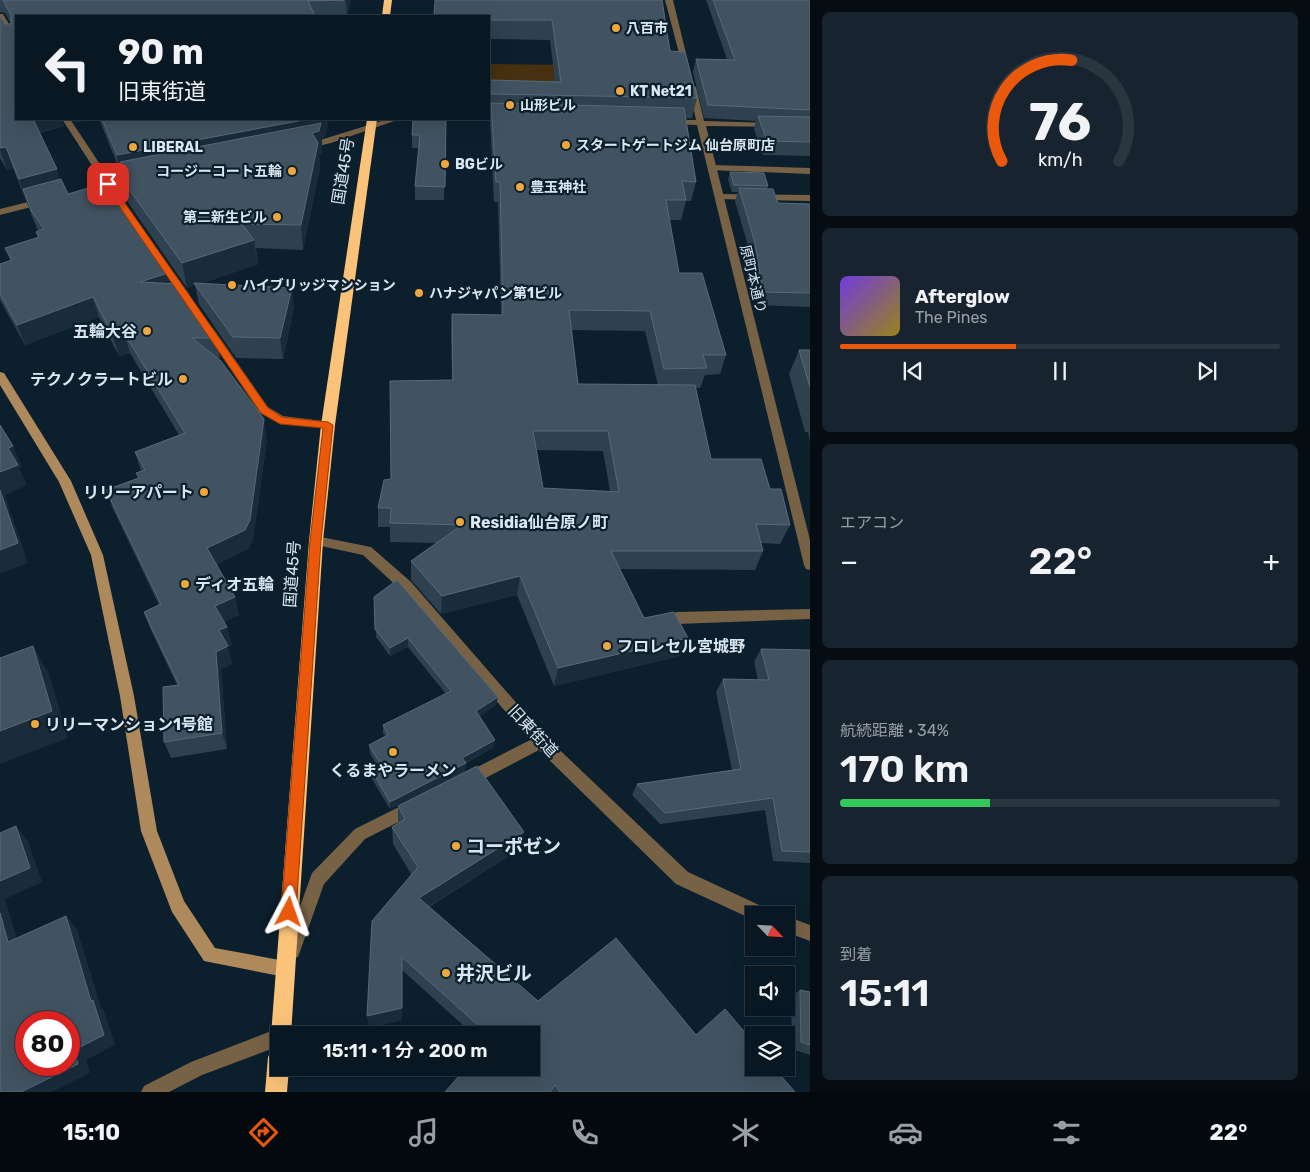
<!DOCTYPE html>
<html lang="ja">
<head>
<meta charset="utf-8">
<style>
	:root { --surface:#091722; --page:#17242f; --text:#f1f3f6; --muted:#999fa5; --line:#293640; --accent:#ea580c }
	body { margin:0; font-family:Rubik,"Noto Sans JP",sans-serif; background:var(--page); color:var(--text); height:100vh; display:flex; flex-direction:column; font-size:19px; white-space:nowrap }
	* { box-sizing:border-box; margin:0 }
	p { font-size:16px; color:var(--muted) }
	.icon { flex:none; width:28px; height:28px; fill:none; stroke:currentColor; stroke-width:2; stroke-linecap:round; stroke-linejoin:round }
	.map { position:relative; flex:1; overflow:hidden }
	.side { display:flex; flex-direction:column; gap:12px; padding:12px; background:#050d13; width:500px }
	.side>* { flex:none }
	.hud { position:absolute; left:15px; top:15px; width:475px; height:105px; border-radius:0px; box-shadow:0 5px 20px #0002,0 0 0 1px var(--line); background:#091722; color:var(--text); overflow:hidden }
	.needle { width:32px; rotate:115deg }
	.controls { position:absolute; left:745px; top:906px; display:grid; gap:10px }
	.controls a { display:grid; place-items:center; width:50px; height:50px; border-radius:0px; background:var(--surface); box-shadow:0 5px 20px #0002,0 0 0 1px var(--line); font-size:25px }
	.speed { position:absolute; left:15px; top:1011px; display:flex; gap:10px; font-size:25px; font-weight:700; text-align:center }
	.speed>* { display:grid; place-content:center; width:65px; height:65px; border-radius:50%; background:var(--surface); box-shadow:0 5px 20px #0002,0 0 0 1px var(--line); line-height:1 }
	.speed .limit { border:8px solid #d22; background:#fff; color:#111 }
	.pin { position:absolute; display:grid; place-items:center; width:42px; height:42px; color:#fff; margin:-21px; border-radius:10px; box-shadow:0 2px 8px #0006 }
	.me { position:absolute; width:55px; margin:-28px; rotate:4deg; stroke-linejoin:round; filter:drop-shadow(0 0 4px #0008) }
	.turn { display:flex; align-items:center; gap:18px; height:105px; padding:0 20px; font-size:22px }
	.turn .icon { width:65px; height:65px; stroke-width:2.5 }
	.turn b { display:block; font-size:35px; line-height:42px }
	.big { font-size:38px; font-weight:600; line-height:1.1 }
	.side .tile { flex:1; display:flex; flex-direction:column; justify-content:center; gap:8px; min-width:0; padding:0 18px; border-radius:8px; background:var(--page) }
	.side .dial { align-items:center; gap:0 }
	.dial svg { height:130px; overflow:visible; fill:none; stroke:var(--line); stroke-width:7; stroke-linecap:round; text-anchor:middle }
	.dial text { fill:var(--text); stroke:none }
	.song { display:flex; align-items:center; gap:15px }
	.cover { width:60px; height:60px; border-radius:8px; background:linear-gradient(135deg,hsl(260 70% 55%),hsl(50 70% 35%)) }
	.played { height:5px; border-radius:2px; background:linear-gradient(90deg,var(--accent) 40%,var(--line) 40%) }
	.keys { display:flex; justify-content:space-around; direction:ltr }
	.heat { display:flex; justify-content:space-between; align-items:center; font-size:28px; direction:ltr }
	.charge { height:8px; border-radius:4px; background:linear-gradient(90deg,#34c759 34%,var(--line) 0) }
	.trip { position:absolute; left:270px; top:1026px; width:270px; height:50px; border-radius:0px; background:var(--surface); box-shadow:0 5px 20px #0002,0 0 0 1px var(--line); font-weight:600; line-height:50px; text-align:center }
	.dock { display:flex; height:80px; justify-content:space-around; align-items:center; background:#04090e; color:var(--muted) }
	.dock .icon { width:35px; height:35px }
	.dock .active { color:var(--accent) }
	.dock b { font-size:22px; color:var(--text) }
	main { display:flex; flex:1; min-height:0 }
	.map>svg:first-child { display:block }
</style>
</head>
<body>
<main>
<div class="map">
<svg width="810" height="1092" viewBox="0 0 810 1092">
	<rect width="100%" height="100%" fill="#0c1f2d"/>
	<path fill="#473010" d="M 489,64 L 668,66 L 489,97 Z"/>
	<g fill="none" stroke-linecap="round" stroke-linejoin="round">
		<g fill="#786246" fill-rule="evenodd">
			<path d="M 712,165 L 810,168 L 810,174 L 709,170 L 708,168 Z"/>
			<path d="M 719,194 L 810,195 L 810,201 L 716,199 L 716,195 Z"/>
			<path d="M 810,609 L 810,619 L 677,624 L 672,622 L 670,618 L 672,614 L 677,612 Z"/>
		</g>
		<g fill="#786246" fill-rule="evenodd">
			<path d="M 665,0 L 673,0 L 690,70 L 683,68 Z"/>
			<path d="M 0,14 L 3,14 L 16,36 L 16,43 L 13,43 L 0,22 Z"/>
			<path d="M 689,85 L 696,87 L 704,121 L 773,123 L 777,125 L 773,127 L 706,126 L 810,540 L 810,570 L 806,569 L 804,565 L 697,125 L 670,124 L 666,122 L 670,120 L 696,120 Z"/>
			<path d="M 62,119 L 70,119 L 121,196 L 119,198 L 113,198 Z"/>
			<path d="M 388,119 L 400,119 L 331,143 L 305,149 L 301,146 Z"/>
			<path d="M 44,198 L 47,199 L 47,203 L 0,215 L 0,209 Z"/>
			<path d="M 163,261 L 166,262 L 190,295 L 190,299 L 182,299 L 158,264 Z"/>
			<path d="M 209,327 L 213,328 L 268,407 L 283,416 L 332,422 L 334,425 L 332,428 L 280,424 L 260,413 L 204,330 Z"/>
			<path d="M 316,536 L 371,547 L 411,582 L 546,737 L 688,872 L 768,909 L 770,915 L 754,915 L 754,920 L 676,884 L 539,750 L 472,785 L 467,787 L 462,785 L 460,780 L 462,775 L 530,740 L 401,590 L 363,555 L 312,544 L 310,541 L 312,538 Z"/>
			<path d="M 413,800 L 418,802 L 421,807 L 418,812 L 365,839 L 324,884 L 298,957 L 292,959 L 286,957 L 284,951 L 312,873 L 355,829 Z"/>
			<path d="M 786,916 L 810,925 L 810,941 L 786,932 Z"/>
			<path d="M 279,1028 L 285,1031 L 287,1035 L 279,1035 L 279,1046 L 202,1075 L 169,1092 L 141,1092 L 144,1086 L 191,1062 Z"/>
		</g>
		<path fill="#ad895b" fill-rule="evenodd" d="M 0,372 L 4,373 L 71,481 L 103,555 L 134,696 L 157,831 L 184,901 L 215,948 L 285,961 L 291,963 L 293,969 L 291,975 L 285,977 L 204,961 L 172,912 L 141,831 L 120,696 L 91,555 L 59,482 L 0,385 Z"/>
		<g fill="#fbc379" fill-rule="evenodd">
			<path d="M 384,0 L 392,0 L 390,16 L 382,16 Z"/>
			<path d="M 367,119 L 377,119 L 335,425 L 323,541 L 291,1035 L 279,1035 L 279,1044 L 274,1042 L 271,1035 L 309,541 L 321,425 Z"/>
			<path d="M 279,1047 L 279,1068 L 289,1068 L 287,1092 L 265,1092 L 268,1057 L 272,1050 Z"/>
		</g>
	</g>
	<g fill="#2e414f" fill-rule="evenodd">
		<path d="M 0,0 L 351,0 L 347,16 L 16,16 L 64,126 L 40,133 L 60,180 L 68,194 L 173,283 L 216,338 L 220,358 L 217,358 L 267,439 L 253,539 L 249,548 L 216,565 L 235,597 L 239,615 L 224,622 L 227,627 L 232,645 L 228,647 L 232,664 L 221,669 L 227,749 L 171,758 L 164,742 L 177,685 L 151,630 L 144,612 L 159,605 L 113,509 L 106,490 L 138,478 L 136,473 L 141,471 L 135,452 L 179,435 L 130,353 L 119,356 L 99,317 L 25,345 L 0,300 L 0,264 L 10,260 L 5,248 L 38,238 L 36,232 L 38,231 L 13,168 L 7,170 L 0,158 L 0,16 L 5,24 L 11,24 L 5,13 L 0,12 Z"/>
		<path d="M 662,0 L 670,51 L 697,98 L 692,118 L 686,118 L 696,182 L 691,201 L 686,201 L 681,220 L 670,220 L 679,273 L 726,355 L 720,374 L 705,375 L 700,388 L 696,388 L 711,459 L 770,489 L 790,525 L 780,544 L 761,543 L 763,551 L 755,570 L 620,569 L 644,618 L 688,638 L 680,656 L 554,686 L 517,595 L 441,614 L 411,580 L 411,561 L 436,543 L 390,542 L 390,527 L 378,527 L 378,508 L 391,479 L 452,380 L 451,334 L 452,314 L 501,315 L 498,202 L 494,202 L 490,122 L 490,114 L 489,114 L 489,104 L 490,80 L 555,81 L 550,40 L 489,39 L 489,16 ZM 572,330 L 645,331 L 658,385 L 578,384 ZM 536,450 L 603,451 L 610,491 L 543,488 Z"/>
		<path d="M 706,0 L 810,0 L 810,156 L 763,155 L 754,129 L 756,121 L 704,118 L 693,72 L 696,59 L 727,59 Z"/>
		<path d="M 99,119 L 329,119 L 325,137 L 322,138 L 322,147 L 321,155 L 319,155 L 320,167 L 303,250 L 256,248 L 258,264 L 200,284 L 294,308 L 283,359 L 236,358 L 199,304 L 195,285 L 187,288 L 125,198 L 118,174 L 121,173 Z"/>
		<path d="M 446,119 L 444,200 L 415,200 L 415,186 L 419,148 L 412,148 L 412,135 Z"/>
		<path d="M 730,172 L 768,186 L 767,189 L 778,203 L 810,204 L 810,307 L 758,305 L 751,256 L 735,201 L 738,192 L 732,192 L 728,179 Z"/>
		<path d="M 799,350 L 810,350 L 810,442 L 808,432 L 805,432 L 789,374 Z"/>
		<path d="M 374,597 L 496,705 L 479,717 L 495,740 L 493,748 L 466,763 L 465,771 L 390,809 L 372,779 L 372,771 L 377,766 L 370,753 L 369,745 L 385,736 L 383,733 L 383,725 L 446,694 L 408,647 L 390,656 L 376,637 Z"/>
		<path d="M 761,649 L 810,650 L 810,863 L 773,861 L 765,810 L 660,824 L 632,795 L 637,784 L 732,770 L 716,692 L 723,679 L 758,680 L 754,662 Z"/>
		<path d="M 398,806 L 520,849 L 429,907 L 538,1001 L 696,1035 L 795,1092 L 445,1092 L 531,1035 L 474,1035 L 402,970 L 402,1020 L 369,1028 L 411,874 L 393,844 L 392,827 L 398,823 Z"/>
		<path d="M 800,990 L 810,992 L 810,1055 L 792,1049 L 791,997 Z"/>
	</g>
	<g fill="#192c3a">
		<path d="M 346,0 L 351,0 L 347,16 Z"/>
		<path d="M 32,119 L 62,119 L 64,126 L 37,133 Z"/>
		<path d="M 74,119 L 91,119 L 75,123 Z"/>
		<path d="M 309,119 L 329,119 L 325,137 L 322,138 L 322,147 L 321,155 L 319,155 L 320,167 L 303,250 L 301,225 L 120,162 L 124,176 L 122,177 L 117,155 Z"/>
		<path d="M 6,147 L 13,168 L 7,170 L 0,150 L 0,148 Z"/>
		<path d="M 57,169 L 63,191 L 23,189 L 26,200 L 19,179 Z"/>
		<path d="M 254,240 L 258,264 L 196,285 L 194,283 L 195,285 L 187,288 L 182,263 Z"/>
		<path d="M 171,272 L 175,292 L 140,282 Z"/>
		<path d="M 292,288 L 294,308 L 283,359 L 280,338 Z"/>
		<path d="M 93,297 L 99,317 L 25,345 L 17,325 Z"/>
		<path d="M 124,333 L 130,353 L 119,356 L 113,336 Z"/>
		<path d="M 264,419 L 267,439 L 253,539 L 249,548 L 212,567 L 207,548 Z"/>
		<path d="M 13,446 L 22,467 L 19,468 L 27,485 L 5,495 L 28,563 L 0,574 L 0,472 L 8,448 Z"/>
		<path d="M 520,576 L 517,595 L 441,614 L 442,596 Z"/>
		<path d="M 235,597 L 239,615 L 220,624 L 215,606 Z"/>
		<path d="M 227,627 L 232,645 L 228,647 L 232,664 L 221,669 L 227,749 L 222,733 L 216,652 L 219,630 Z"/>
		<path d="M 408,638 L 408,647 L 390,656 L 390,648 Z"/>
		<path d="M 688,638 L 680,656 L 554,686 L 558,668 Z"/>
		<path d="M 33,646 L 49,674 L 68,738 L 0,764 L 0,731 Z"/>
		<path d="M 498,697 L 496,705 L 475,720 L 476,711 Z"/>
		<path d="M 495,740 L 493,748 L 461,765 L 462,758 Z"/>
		<path d="M 466,763 L 465,771 L 390,809 L 390,802 Z"/>
		<path d="M 16,826 L 28,841 L 42,882 L 5,899 L 22,955 L 8,942 L 0,913 L 0,881 Z"/>
		<path d="M 524,832 L 520,849 L 418,913 L 419,898 Z"/>
		<path d="M 66,916 L 77,929 L 101,1007 L 104,1011 L 115,1045 L 86,1060 L 90,1073 L 51,1092 L 21,1092 L 74,1050 L 91,1001 Z"/>
		<path d="M 402,970 L 402,1020 L 369,1028 L 367,1016 Z"/>
	</g>
	<g fill="#415260" stroke="#596a77" fill-rule="evenodd">
		<path d="M 3,0 L 344,0 L 308,1 L 315,16 L 16,16 L 16,119 L 33,119 L 57,169 L 19,179 L 6,147 L 0,148 L 0,16 L 5,24 L 11,24 L 11,15 Z"/>
		<path d="M 435,0 L 662,0 L 670,51 L 685,52 L 697,98 L 491,94 L 490,80 L 561,82 L 552,20 L 489,20 L 489,16 L 434,16 Z"/>
		<path d="M 713,0 L 810,0 L 810,110 L 708,105 L 696,59 L 735,60 Z"/>
		<path d="M 491,103 L 684,108 L 696,182 L 682,181 L 686,200 L 666,200 L 679,273 L 702,273 L 726,355 L 703,355 L 707,368 L 664,369 L 650,311 L 569,310 L 578,384 L 695,385 L 711,459 L 761,459 L 770,489 L 781,489 L 790,525 L 756,524 L 763,551 L 611,551 L 644,618 L 674,612 L 688,638 L 558,668 L 520,576 L 442,596 L 411,561 L 462,525 L 390,523 L 391,508 L 378,508 L 384,480 L 391,479 L 390,381 L 453,380 L 452,314 L 503,315 L 500,182 L 496,182 ZM 533,431 L 608,431 L 619,492 L 543,488 Z"/>
		<path d="M 758,116 L 810,117 L 810,142 L 767,141 Z"/>
		<path d="M 102,119 L 309,119 L 117,155 Z"/>
		<path d="M 413,119 L 446,119 L 445,187 L 415,186 L 420,135 L 412,135 Z"/>
		<path d="M 321,123 L 319,131 L 312,133 L 318,143 L 301,225 L 242,224 L 254,240 L 182,263 L 118,174 L 124,172 L 120,162 Z"/>
		<path d="M 730,172 L 764,173 L 768,186 L 734,185 Z"/>
		<path d="M 61,179 L 68,194 L 108,182 L 171,272 L 140,282 L 179,284 L 216,338 L 192,338 L 221,361 L 264,419 L 250,520 L 245,530 L 207,548 L 235,597 L 215,606 L 227,627 L 219,630 L 228,646 L 216,652 L 222,733 L 164,742 L 163,687 L 179,685 L 144,612 L 161,604 L 106,490 L 139,478 L 136,473 L 145,470 L 135,452 L 185,433 L 124,333 L 113,336 L 93,297 L 17,325 L 0,294 L 0,264 L 12,260 L 5,248 L 39,237 L 36,232 L 44,229 L 32,212 L 23,189 Z"/>
		<path d="M 739,188 L 773,189 L 778,203 L 810,204 L 810,293 L 763,292 L 755,243 Z"/>
		<path d="M 194,283 L 292,288 L 280,338 L 233,337 Z"/>
		<path d="M 799,350 L 810,350 L 810,387 Z"/>
		<path d="M 0,425 L 13,446 L 8,448 L 18,465 L 0,472 Z"/>
		<path d="M 0,490 L 18,543 L 0,550 Z"/>
		<path d="M 397,580 L 498,697 L 476,711 L 495,740 L 462,758 L 466,763 L 390,802 L 372,771 L 380,763 L 369,745 L 388,735 L 383,725 L 451,691 L 408,638 L 390,648 L 375,629 L 374,597 Z"/>
		<path d="M 33,646 L 52,711 L 0,731 L 0,658 Z"/>
		<path d="M 761,649 L 810,650 L 810,852 L 782,851 L 773,798 L 665,813 L 637,784 L 741,769 L 723,679 L 769,680 Z"/>
		<path d="M 477,766 L 524,832 L 419,898 L 538,1001 L 616,938 L 696,1035 L 725,1009 L 754,1043 L 754,1068 L 774,1068 L 795,1092 L 560,1092 L 555,1085 L 550,1092 L 445,1092 L 466,1068 L 531,1068 L 531,1035 L 489,1035 L 402,957 L 402,1008 L 367,1016 L 372,921 L 418,867 L 392,827 L 405,819 L 398,806 Z"/>
		<path d="M 16,826 L 30,868 L 0,881 L 0,833 Z"/>
		<path d="M 0,913 L 8,942 L 66,916 L 91,1001 L 93,1000 L 104,1035 L 74,1050 L 78,1064 L 21,1092 L 0,1092 ZM 26,1022 L 69,1022 L 69,1065 L 26,1065 Z"/>
		<path d="M 800,990 L 810,992 L 810,1045 L 801,1042 Z"/>
	</g>
	<path fill="#ea580c" stroke="#983908" d="M 105,183 L 111,183 L 268,408 L 282,417 L 328,422 L 333,425 L 321,541 L 296,912 L 294,917 L 289,919 L 283,917 L 281,912 L 310,541 L 323,428 L 280,424 L 261,413 L 104,184 Z"/>
	<g fill="#eea73d" stroke="#0c1f2d" stroke-width="2">
		<circle cx="616" cy="28" r="5"/>
		<circle cx="620" cy="91" r="5"/>
		<circle cx="510" cy="105" r="5"/>
		<circle cx="566" cy="145" r="5"/>
		<circle cx="133" cy="147" r="5"/>
		<circle cx="445" cy="164" r="5"/>
		<circle cx="292" cy="171" r="5"/>
		<circle cx="520" cy="187" r="5"/>
		<circle cx="277" cy="217" r="5"/>
		<circle cx="232" cy="285" r="5"/>
		<circle cx="419" cy="293" r="5"/>
		<circle cx="147" cy="331" r="5"/>
		<circle cx="183" cy="379" r="5"/>
		<circle cx="204" cy="492" r="5"/>
		<circle cx="460" cy="522" r="5"/>
		<circle cx="185" cy="584" r="5"/>
		<circle cx="607" cy="646" r="5"/>
		<circle cx="35" cy="724" r="5"/>
		<circle cx="393" cy="752" r="5"/>
		<circle cx="456" cy="846" r="5"/>
		<circle cx="446" cy="973" r="5"/>
	</g>
	<g text-anchor="middle" dominant-baseline="central" stroke-width="4.5" stroke-linejoin="round" paint-order="stroke">
		<g font-size="14" font-weight="bold" fill="#dbe7f0" stroke="#0c1f2d" text-anchor="start">
			<text x="626" y="28">八百市</text>
			<text x="630" y="91">KT Net21</text>
			<text x="520" y="105">山形ビル</text>
			<text x="576" y="145">スタートゲートジム 仙台原町店</text>
			<text x="143" y="147">LIBERAL</text>
			<text x="455" y="164">BGビル</text>
			<text x="282" y="171" text-anchor="end">コージーコート五輪</text>
			<text x="530" y="187">豊玉神社</text>
			<text x="267" y="217" text-anchor="end">第二新生ビル</text>
			<text x="242" y="285">ハイブリッジマンション</text>
			<text x="429" y="293">ハナジャパン第1ビル</text>
		</g>
		<g font-size="14" fill="#dbe7f0" stroke="#0c1f2d">
			<text transform="translate(753 279) rotate(76)">原町本通り</text>
		</g>
		<g font-size="16" fill="#dbe7f0" stroke="#0c1f2d">
			<text transform="translate(343 171) rotate(-81)">国道45号</text>
			<text transform="translate(292 574) rotate(-86)">国道45号</text>
			<text transform="translate(533 731) rotate(47)">旧東街道</text>
		</g>
		<g font-size="16" font-weight="bold" fill="#dbe7f0" stroke="#0c1f2d" text-anchor="start">
			<text x="137" y="331" text-anchor="end">五輪大谷</text>
			<text x="173" y="379" text-anchor="end">テクノクラートビル</text>
			<text x="194" y="492" text-anchor="end">リリーアパート</text>
			<text x="470" y="522">Residia仙台原ノ町</text>
			<text x="195" y="584">ディオ五輪</text>
			<text x="617" y="646">フロレセル宮城野</text>
			<text x="45" y="724">リリーマンション1号館</text>
			<text x="393" y="770" text-anchor="middle">くるまやラーメン</text>
		</g>
		<g font-size="19" font-weight="bold" fill="#dbe7f0" stroke="#0c1f2d" text-anchor="start">
			<text x="466" y="846">コーポゼン</text>
			<text x="456" y="973">井沢ビル</text>
		</g>
	</g>
</svg>
<div class="controls">
<a><svg class="needle" viewBox="-14 -14 28 28"><path d="M0-13l5 13h-10z" fill="#e53935"/><path d="M0 13l5-13h-10z" fill="#999fa5"/></svg></a>
<a><svg class="icon" aria-label="sound" viewBox="0 0 24 24"><path d="M4 9h4l5-4v14l-5-4H4zM17 9q2 3 0 6"/></svg></a>
<a><svg class="icon" aria-label="layers" viewBox="0 0 24 24"><path d="M12 4l9 5-9 5-9-5zM3 14l9 5 9-5"/></svg></a>
</div>
<div class="speed"><div class="limit">80</div></div>
<div class="pin" style="left:108px;top:184px;background:#d93025"><svg class="icon" aria-label="arrive" viewBox="0 0 24 24"><path d="M6 21V4h12l-3 4 3 4H6"/></svg></div>
<svg class="me" style="left:289px;top:912px" viewBox="-20 -20 40 40"><path d="M0-17L14 15 0 8-14 15z" fill="#ea580c" stroke="#fff" stroke-width="4"/></svg>
<div class="trip">15:11 · 1 分 · 200 m</div>
<div class="hud">
<div class="turn"><svg class="icon" aria-label="left" viewBox="0 0 24 24"><path d="M17 20v-9H6M10 6l-5 5 5 5"/></svg><div><b>90 m</b>旧東街道</div></div>
</div>
</div>
<section class="side">
<div class="tile dial"><svg viewBox="0 0 100 80">
<path d="M14 69A42 42 0 1 1 86 69"/>
<path d="M14 69A42 42 0 0 1 57 7" stroke="#ea580c"/>
<text x="50" y="56" font-size="32" font-weight="700">76</text>
<text x="50" y="72" font-size="11">km/h</text>
</svg></div>
<div class="tile">
<div class="song"><i class="cover"></i><div><b>Afterglow</b><p>The Pines</p></div></div>
<div class="played"></div>
<div class="keys"><svg class="icon" aria-label="previous" viewBox="0 0 24 24"><path d="M18 5L8 12l10 7zM5 5v14"/></svg><svg class="icon" aria-label="pause" viewBox="0 0 24 24"><path d="M8 5v14M16 5v14"/></svg><svg class="icon" aria-label="next" viewBox="0 0 24 24"><path d="M6 5l10 7-10 7zM19 5v14"/></svg></div>
</div>
<div class="tile"><p>エアコン</p>
<div class="heat"><a>−</a><b class="big">22°</b><a>+</a></div>
</div>
<div class="tile"><p>航続距離 · 34%</p><b class="big">170 km</b><div class="charge"></div></div>
<div class="tile"><p>到着</p><b class="big">15:11</b></div>
</section>
</main>
<nav class="dock">
<b>15:10</b>
<svg class="icon active" aria-label="directions" viewBox="0 0 24 24"><path d="M12 3l9 9-9 9-9-9zM9 14v-3h6M13 9l2 2-2 2"/></svg>
<svg class="icon" aria-label="music" viewBox="0 0 24 24"><path d="M9 18V5l10-2v13"/><circle cx="6" cy="18" r="3"/><circle cx="16" cy="16" r="3"/></svg>
<svg class="icon" aria-label="phone" viewBox="0 0 24 24"><path d="M5 4h4l2 5-3 2q2 4 5 5l2-3 5 2v4C11 20 4 13 5 4z"/></svg>
<svg class="icon" aria-label="climate" viewBox="0 0 24 24"><path d="M12 3v18M4 7l16 10M4 17L20 7"/></svg>
<svg class="icon" aria-label="car" viewBox="0 0 24 24"><path d="M5 17H2v-5l4-1 3-4h7l3 4 3 1v5h-3M9 17h6M6 11h13"/><circle cx="7" cy="17" r="2"/><circle cx="17" cy="17" r="2"/></svg>
<svg class="icon" aria-label="filters" viewBox="0 0 24 24"><path d="M4 7h16M4 17h16"/><circle cx="9" cy="7" r="2"/><circle cx="15" cy="17" r="2"/></svg>
<b>22°</b>
</nav>
</body>
</html>
